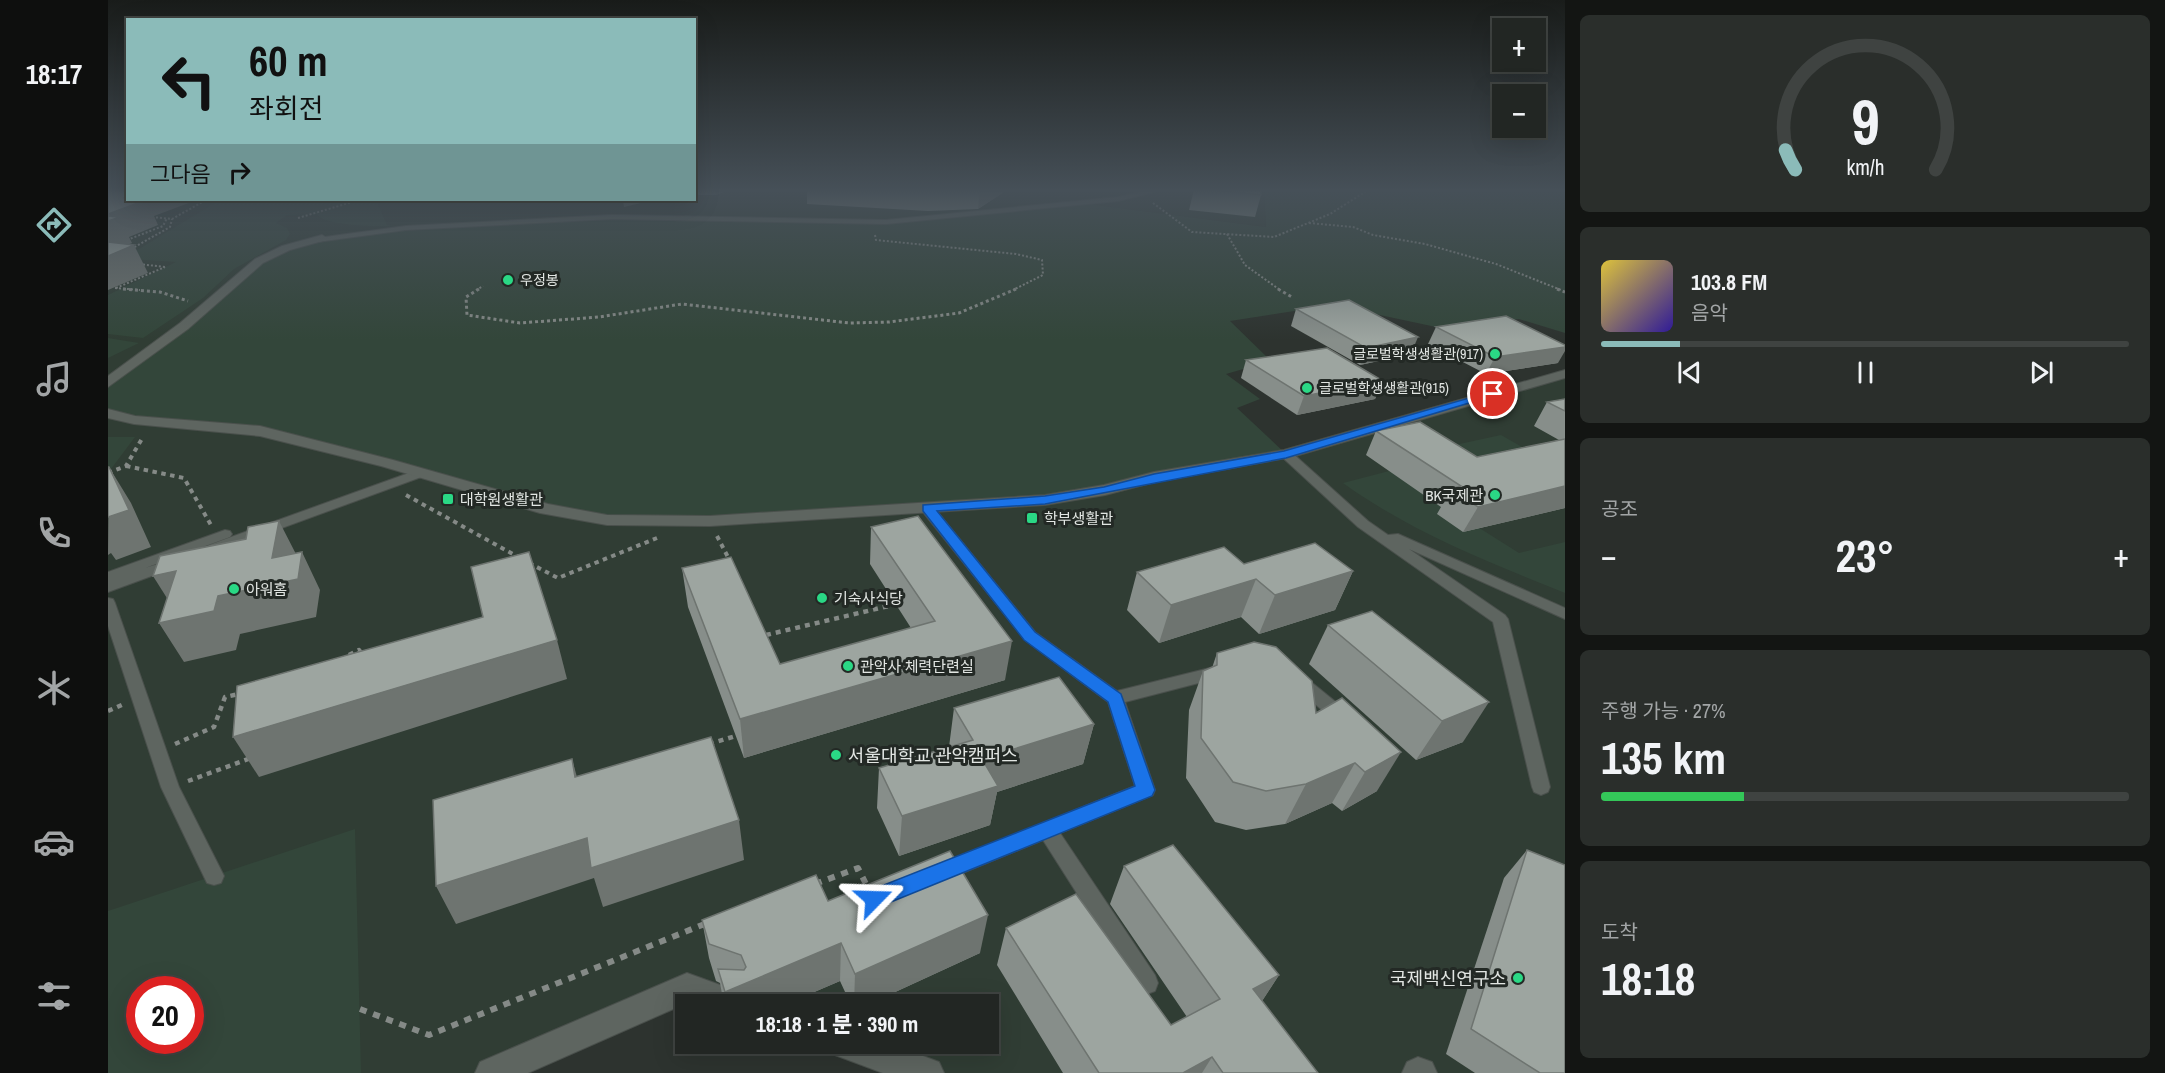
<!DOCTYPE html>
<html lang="ko">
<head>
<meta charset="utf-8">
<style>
	:root { --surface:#222623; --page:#2a2e2b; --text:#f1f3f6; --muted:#a2a5a6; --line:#3f4341; --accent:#8bbbb9 }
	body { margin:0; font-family:"Archivo Narrow","Noto Sans KR",sans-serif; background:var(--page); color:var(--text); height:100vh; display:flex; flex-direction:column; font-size:22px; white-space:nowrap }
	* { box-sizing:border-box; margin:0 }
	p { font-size:20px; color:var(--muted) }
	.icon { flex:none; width:33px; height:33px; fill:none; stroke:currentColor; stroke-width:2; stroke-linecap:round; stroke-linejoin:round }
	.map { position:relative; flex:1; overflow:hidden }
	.details { display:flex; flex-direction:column; gap:15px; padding:15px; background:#131513; width:600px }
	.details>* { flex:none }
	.hud { position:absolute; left:18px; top:18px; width:570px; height:183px; border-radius:0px; box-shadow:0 6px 24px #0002,0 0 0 2px var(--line); background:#8bbbb9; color:#111; overflow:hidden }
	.tools { position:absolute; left:1384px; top:18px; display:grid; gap:12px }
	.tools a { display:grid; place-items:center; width:54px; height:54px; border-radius:0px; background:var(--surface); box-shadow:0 6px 24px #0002,0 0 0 2px var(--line); font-size:30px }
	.speed { position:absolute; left:18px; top:976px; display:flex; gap:12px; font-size:30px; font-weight:700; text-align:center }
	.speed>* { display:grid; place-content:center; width:78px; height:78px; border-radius:50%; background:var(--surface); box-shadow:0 6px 24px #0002,0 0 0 2px var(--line); line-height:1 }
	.speed .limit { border:9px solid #d22; background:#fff; color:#111 }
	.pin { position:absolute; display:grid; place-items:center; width:51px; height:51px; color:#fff; margin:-26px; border:3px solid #fff; border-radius:50%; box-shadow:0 2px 6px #0007 }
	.me { position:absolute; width:66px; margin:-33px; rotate:68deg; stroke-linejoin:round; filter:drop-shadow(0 0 4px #0008) }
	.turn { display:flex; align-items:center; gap:21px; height:126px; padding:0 24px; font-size:27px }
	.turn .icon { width:78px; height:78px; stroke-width:2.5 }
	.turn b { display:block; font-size:42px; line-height:51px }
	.then { display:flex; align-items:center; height:57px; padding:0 24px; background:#0003; gap:12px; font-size:22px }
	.big { font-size:45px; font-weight:800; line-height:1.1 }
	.details .tile { flex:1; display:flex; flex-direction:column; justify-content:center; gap:9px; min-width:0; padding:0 21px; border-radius:9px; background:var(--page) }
	.details .dial { align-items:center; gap:0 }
	.dial svg { height:156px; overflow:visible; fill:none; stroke:var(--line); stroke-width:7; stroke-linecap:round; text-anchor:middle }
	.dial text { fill:var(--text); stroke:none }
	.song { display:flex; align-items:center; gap:18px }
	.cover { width:72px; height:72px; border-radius:9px; background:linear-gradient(135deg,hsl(50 70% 55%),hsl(250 70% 35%)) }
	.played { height:6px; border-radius:3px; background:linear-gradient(90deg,var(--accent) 15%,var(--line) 15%) }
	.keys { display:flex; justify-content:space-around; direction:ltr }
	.heat { display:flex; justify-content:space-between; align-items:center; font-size:33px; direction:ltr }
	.charge { height:9px; border-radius:4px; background:linear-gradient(90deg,#34c759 27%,var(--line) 0) }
	.trip { position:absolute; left:567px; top:994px; width:324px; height:60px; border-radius:0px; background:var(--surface); box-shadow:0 6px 24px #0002,0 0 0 2px var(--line); font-weight:800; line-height:60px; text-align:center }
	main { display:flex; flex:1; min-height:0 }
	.menu { display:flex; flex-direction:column; width:108px; justify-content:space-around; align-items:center; background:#0e0f0e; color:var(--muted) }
	.menu .icon { width:42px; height:42px }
	.menu .selected { color:var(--accent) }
	.menu b { font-size:27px; color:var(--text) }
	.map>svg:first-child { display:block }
</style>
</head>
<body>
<main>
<nav class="menu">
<b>18:17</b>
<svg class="icon selected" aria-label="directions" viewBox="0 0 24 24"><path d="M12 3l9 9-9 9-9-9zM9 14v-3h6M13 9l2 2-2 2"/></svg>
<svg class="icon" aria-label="music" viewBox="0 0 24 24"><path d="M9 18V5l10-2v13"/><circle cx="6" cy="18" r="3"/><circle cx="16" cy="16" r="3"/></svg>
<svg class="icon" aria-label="phone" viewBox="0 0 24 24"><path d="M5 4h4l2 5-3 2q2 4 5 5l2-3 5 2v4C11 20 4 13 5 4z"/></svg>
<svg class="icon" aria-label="climate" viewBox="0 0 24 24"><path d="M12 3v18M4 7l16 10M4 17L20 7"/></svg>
<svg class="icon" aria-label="car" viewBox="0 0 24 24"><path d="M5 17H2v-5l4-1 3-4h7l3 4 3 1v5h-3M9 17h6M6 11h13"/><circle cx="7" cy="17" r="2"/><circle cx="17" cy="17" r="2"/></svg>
<svg class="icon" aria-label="filters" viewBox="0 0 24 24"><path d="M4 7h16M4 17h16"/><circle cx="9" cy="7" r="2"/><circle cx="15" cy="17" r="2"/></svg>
</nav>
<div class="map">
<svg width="1457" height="1073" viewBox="0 0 1457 1073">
	<rect width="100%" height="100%" fill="#2d332f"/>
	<g fill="#303d34" fill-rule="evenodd">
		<path d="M 0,190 L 20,200 L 586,200 L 587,190 L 1156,190 L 1158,227 L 972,203 L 747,223 L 579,217 L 0,383 Z"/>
		<path d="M 1457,374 L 1457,1073 L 820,1073 L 738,1044 L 880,1044 L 880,1005 L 626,1005 L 579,988 L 383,1073 L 0,1073 L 0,413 L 1178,454 ZM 32,990 L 82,990 L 82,1041 L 32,1041 Z"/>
	</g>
	<g fill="#33463a" fill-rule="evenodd">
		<path d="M 1156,190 L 1457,190 L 1457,333 L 1411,319 L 1328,327 L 1225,305 L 1122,321 L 1163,361 L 1118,374 L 1152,399 L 1129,408 L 1178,454 L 997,490 L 660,517 L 499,520 L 209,444 L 0,413 L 0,383 L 133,276 L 178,248 L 252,233 L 465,219 L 579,217 L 747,223 L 972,203 L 1158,227 Z"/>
		<path d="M 112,200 L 268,200 L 279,225 L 287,226 C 273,227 214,226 209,214 L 179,215 L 168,223 L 179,228 L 182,234 L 178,240 L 126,269 L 95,298 L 35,338 L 0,334 L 0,295 L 68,262 L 22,259 L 26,252 Z"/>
		<path d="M 0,338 L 31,343 L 0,358 Z"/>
		<path d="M 1393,435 L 1442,463 L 1310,453 Z"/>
		<path d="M 0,437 L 27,437 L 0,473 Z"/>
		<path d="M 1281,471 L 1411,553 L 1457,542 L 1457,593 C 1380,562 1303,532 1235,483 Z"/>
		<path d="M 247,829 L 253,1073 L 0,1073 L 0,911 ZM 32,990 L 82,990 L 82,1041 L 32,1041 Z"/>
	</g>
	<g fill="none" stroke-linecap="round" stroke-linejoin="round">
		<g stroke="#4a504c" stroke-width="2">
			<g id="service">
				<path d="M 1042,190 L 1054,190 L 1010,201 L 778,224 L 504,219 L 298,230 L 202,243 L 198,241 L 202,239 L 298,226 L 504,215 L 778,220 L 1010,197 Z"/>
				<path d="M 1178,450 L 1182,451 L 1260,521 L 1280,535 L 1290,534 L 1457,608 L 1457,619 L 1301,549 L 1397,615 L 1400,619 L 1442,787 L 1440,792 L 1433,795 L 1426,792 L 1424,787 L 1385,622 L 1250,527 L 1174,457 L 1172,454 Z"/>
				<path d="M 312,469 L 316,470 L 318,473 L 316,476 L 111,551 L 106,552 L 99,548 L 101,545 Z"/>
				<path d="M 819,504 L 824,505 L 927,632 L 1009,691 L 1110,666 L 1116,668 L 1118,672 L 1116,676 L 1110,678 L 1017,702 L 1047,790 L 1045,795 L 952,833 L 1047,975 L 1050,983 L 1047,991 L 1039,994 L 1031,991 L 935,840 L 835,881 L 828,878 L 825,872 L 828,866 L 1027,786 L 1000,702 L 917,640 L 814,511 L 813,508 Z"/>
				<path d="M 117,530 L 122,531 L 124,534 L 122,537 L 37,568 L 63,560 L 70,564 L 68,567 L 0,592 L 0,572 Z"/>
				<path d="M 0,598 L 5,599 L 7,603 L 71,787 L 116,876 L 113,883 L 106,885 L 99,883 L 53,787 L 0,626 Z"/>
				<path d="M 1191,675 L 1197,677 L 1240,712 L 1243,717 L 1240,722 L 1234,724 L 1228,722 L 1185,685 L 1183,681 L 1185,677 Z"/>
			</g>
		</g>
		<g stroke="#4a504c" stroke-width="2">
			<g id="minor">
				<path d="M 214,235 L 219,238 L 218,240 L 182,250 L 155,263 L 80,329 L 0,387 L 0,376 L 72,323 L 147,259 L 174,246 Z"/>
				<path d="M 1457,370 L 1457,378 L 1184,457 L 1047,482 L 997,495 L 937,505 L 602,526 L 499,525 L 432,513 L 273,466 L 152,436 L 26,424 L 0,418 L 0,409 L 27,416 L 152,426 L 285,460 L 440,504 L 499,515 L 602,516 L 937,495 L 996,485 L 1046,472 L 1176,450 Z"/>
				<path d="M 579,973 L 637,994 L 641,1005 L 579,1003 L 420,1073 L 367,1073 L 372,1062 Z"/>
				<path d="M 722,1044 L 783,1044 L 831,1062 L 836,1073 L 775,1073 L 727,1055 Z"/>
				<path d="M 1310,1057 L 1324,1062 L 1329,1073 L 1294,1073 L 1299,1062 Z"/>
			</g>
		</g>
		<g stroke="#858a87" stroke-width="2" stroke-dasharray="2 2" stroke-linecap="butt">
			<path d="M 1045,203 L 1084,232 L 1166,237 L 1222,214 L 1260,190"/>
			<path d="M 44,217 L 64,219 L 98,200"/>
			<path d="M 190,218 L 251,200"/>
			<path d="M 1201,223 L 1245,227 L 1265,235 L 1317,244 L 1388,264 L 1453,290"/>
			<path d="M 1119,234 L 1137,265 L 1172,290"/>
			<path d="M 767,235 L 768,240 L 908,254 L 934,260 L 935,275 L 905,290"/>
			<path d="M 19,240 L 55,226 L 59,218"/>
			<path d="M 23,249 L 62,227 L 64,219"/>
			<path d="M 31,264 L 57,267"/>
			<path d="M 7,288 L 32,290"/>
			<path d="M 8,288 L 57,267"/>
			<path d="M 368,290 L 375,286"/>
		</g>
		<g stroke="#858a87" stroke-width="3" stroke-dasharray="3 3" stroke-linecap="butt">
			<path d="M 15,289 L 52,292 L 80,301"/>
			<path d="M 371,289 L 358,297 L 359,315 L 412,323 L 491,317 L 574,304 L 741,323 L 781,322 L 851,313 L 908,289"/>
			<path d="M 1170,289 L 1184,297"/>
			<path d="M 1449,289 L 1457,292"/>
		</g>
		<g stroke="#858a87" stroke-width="4" stroke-dasharray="4.5 4.5" stroke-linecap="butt">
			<path d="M 18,466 L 76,478 L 103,525"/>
			<path d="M 0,473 L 18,466 L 35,437"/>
			<path d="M 298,495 L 412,558"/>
			<path d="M 609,536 L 622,561"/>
			<path d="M 421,563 L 450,578 L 549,538"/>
		</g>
		<g stroke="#858a87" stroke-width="4.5" stroke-dasharray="5 5" stroke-linecap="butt">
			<path d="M 658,635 L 789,604"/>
			<path d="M 241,655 L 251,650 L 254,654"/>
			<path d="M 0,711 L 16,704"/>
			<path d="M 67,744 L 106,727 L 117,697 L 131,694"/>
			<path d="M 601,744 L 631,735"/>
			<path d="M 80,781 L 143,758"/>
		</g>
		<g stroke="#858a87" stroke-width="6" stroke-dasharray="7 7" stroke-linecap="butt">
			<path d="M 707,884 L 750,868 L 760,888"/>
			<path d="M 252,1009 L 321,1035 L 599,923"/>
		</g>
		<use href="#service" fill="#5e6560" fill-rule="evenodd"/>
		<use href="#minor" fill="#5e6560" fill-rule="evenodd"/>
	</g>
	<g fill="#878e8a">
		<path d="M 586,190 L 621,190 L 608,195 L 586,195 Z"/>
		<path d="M 699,190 L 899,190 L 870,209 L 820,211 L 699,204 Z"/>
		<path d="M 1086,190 L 1153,190 L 1153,195 L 1147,217 L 1081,210 Z"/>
		<path d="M 1188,309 L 1303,354 L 1252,365 L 1183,326 Z"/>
		<path d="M 1328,327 L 1450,363 L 1378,374 L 1320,344 Z"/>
		<path d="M 1138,360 L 1275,381 L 1267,399 L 1189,415 L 1133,378 Z"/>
		<path d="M 1457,399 L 1457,508 L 1355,532 L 1329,514 L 1333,507 L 1258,455 L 1268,431 L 1369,457 L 1451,440 L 1426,426 L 1439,402 Z"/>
		<path d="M 763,527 L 897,680 L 636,758 L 580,607 L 574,568 L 672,664 L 803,628 L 762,564 Z"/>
		<path d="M 1136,564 L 1245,571 L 1227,610 L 1151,634 L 1133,617 L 1051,643 L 1019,610 L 1029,572 Z"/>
		<path d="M 1264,611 L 1355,742 L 1308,760 L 1201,664 L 1220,625 Z"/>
		<path d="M 1109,653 L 1208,713 L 1234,698 L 1269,791 L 1234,811 L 1224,803 L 1177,824 L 1138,830 L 1107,822 L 1078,778 L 1081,710 L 1095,671 L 1104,668 Z"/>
		<path d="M 846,708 L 986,724 L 975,764 L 889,792 L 882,825 L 791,856 L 769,808 L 771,768 L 841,747 Z"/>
		<path d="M 1419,850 L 1457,1073 L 1367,1073 L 1338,1054 L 1396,878 Z"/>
		<path d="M 1016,866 L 1171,975 L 1154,1001 L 1210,1073 L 955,1073 L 889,965 L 898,928 L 1063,1025 L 1079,1017 L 1002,904 Z"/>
		<path d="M 720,901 L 872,953 L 759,1005 L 743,1005 L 732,981 L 676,1005 L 616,1005 L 612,983 L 608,981 L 601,958 L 594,920 Z"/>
	</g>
	<g fill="#6e7470">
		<path d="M 608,190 L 621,190 L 608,195 Z"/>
		<path d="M 872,190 L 899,190 L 870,209 Z"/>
		<path d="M 20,196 L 20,200 L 85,200 L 86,201 L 46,216 L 50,225 L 21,237 L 24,243 L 0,253 L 0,214 L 15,198 Z"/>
		<path d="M 515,200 L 545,200 L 516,207 Z"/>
		<path d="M 26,245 L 40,273 L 0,290 L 0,256 Z"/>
		<path d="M 1310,337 L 1303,354 L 1252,365 L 1258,348 Z"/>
		<path d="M 1457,347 L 1457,351 L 1450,363 L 1378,374 L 1387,357 Z"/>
		<path d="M 1275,381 L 1267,399 L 1189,415 L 1196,396 Z"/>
		<path d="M 1,467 L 23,503 L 43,547 L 8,560 L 3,553 L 0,555 Z"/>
		<path d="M 1457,486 L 1457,508 L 1355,532 L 1370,507 Z"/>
		<path d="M 171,521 L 190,558 L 194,552 L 212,590 L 208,617 L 132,634 L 128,650 L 76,662 L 51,623 L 110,596 L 164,558 Z"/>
		<path d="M 68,571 L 69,614 L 45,576 Z"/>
		<path d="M 1245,571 L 1227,610 L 1151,634 L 1167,595 Z"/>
		<path d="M 1148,579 L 1133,617 L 1051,643 L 1063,605 Z"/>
		<path d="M 449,640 L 459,679 L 151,777 L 125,737 Z"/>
		<path d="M 904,641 L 897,680 L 636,758 L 632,719 Z"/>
		<path d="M 1381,702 L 1355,742 L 1308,760 L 1334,721 Z"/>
		<path d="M 986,724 L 975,764 L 889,792 L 882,825 L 791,856 L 794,816 L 874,759 Z"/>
		<path d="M 1293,752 L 1269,791 L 1234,811 L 1257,772 Z"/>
		<path d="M 464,759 L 475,799 L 467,777 Z"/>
		<path d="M 1247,763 L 1224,803 L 1177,824 L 1198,784 Z"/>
		<path d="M 631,820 L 636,860 L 495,907 L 486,878 L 348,924 L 328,886 L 479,838 Z"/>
		<path d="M 880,915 L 872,953 L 759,1005 L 746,1005 L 747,974 Z"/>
		<path d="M 733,943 L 732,981 L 676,1005 L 619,1005 L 617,992 Z"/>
		<path d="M 1171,975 L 1147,1012 L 1145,989 Z"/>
		<path d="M 1104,1057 L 1094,1073 L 1075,1073 Z"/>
	</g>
	<g fill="#9da5a0" stroke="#6e7470" stroke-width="1.5">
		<path d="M 0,190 L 20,190 L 20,196 L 15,198 L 20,198 L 20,200 L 38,200 L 0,214 Z"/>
		<path d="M 1105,190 L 1153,190 L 1153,195 Z"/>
		<path d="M 0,216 L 12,217 L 0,221 Z"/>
		<path d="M 0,242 L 26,245 L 0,256 Z"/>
		<path d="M 1241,300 L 1310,337 L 1258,348 L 1188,309 Z"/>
		<path d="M 1398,316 L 1457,345 L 1457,347 L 1387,357 L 1328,327 Z"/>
		<path d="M 1219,348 L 1275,381 L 1196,396 L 1138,360 Z"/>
		<path d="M 1457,399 L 1457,411 L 1439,402 Z"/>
		<path d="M 1312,422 L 1369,457 L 1457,439 L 1457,486 L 1370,507 L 1342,489 L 1353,486 L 1268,431 Z"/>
		<path d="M 0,467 L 1,467 L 21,510 L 0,517 Z"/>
		<path d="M 810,516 L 904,641 L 632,719 L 574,568 L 623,557 L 672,664 L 827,621 L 763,527 Z"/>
		<path d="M 171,521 L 164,558 L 194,552 L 190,579 L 110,596 L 106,611 L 51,623 L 68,571 L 45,576 L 52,556 L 138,539 L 140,527 Z"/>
		<path d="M 1207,543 L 1245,571 L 1167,595 L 1148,579 L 1063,605 L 1029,572 L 1116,547 L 1136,564 Z"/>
		<path d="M 421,552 L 449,640 L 125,737 L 129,686 L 375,617 L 363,567 Z"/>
		<path d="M 1264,611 L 1381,702 L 1334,721 L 1220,625 Z"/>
		<path d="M 1146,642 L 1168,647 L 1204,681 L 1208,713 L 1234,698 L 1293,752 L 1257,772 L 1247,763 L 1198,784 L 1158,791 L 1125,782 L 1093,738 L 1095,671 L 1109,665 L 1109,653 Z"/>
		<path d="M 951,677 L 986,724 L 874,759 L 890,786 L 794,816 L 771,768 L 865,740 L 846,708 Z"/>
		<path d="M 603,737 L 631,820 L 483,868 L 479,838 L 328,886 L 325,800 L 464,759 L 467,777 Z"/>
		<path d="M 1065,845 L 1171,975 L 1145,989 L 1210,1073 L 1115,1073 L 1104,1057 L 1075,1073 L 991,1073 L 898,928 L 968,894 L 1063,1025 L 1112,999 L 1016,866 Z"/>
		<path d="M 1419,850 L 1457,865 L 1457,1073 L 1432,1073 L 1363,1029 Z"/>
		<path d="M 842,851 L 880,915 L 747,974 L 733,943 L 617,992 L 610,969 L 636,970 L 638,967 L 633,955 L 601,944 L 594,920 L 708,875 L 720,901 Z"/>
	</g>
	<linearGradient id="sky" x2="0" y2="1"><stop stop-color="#191c1a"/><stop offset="0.56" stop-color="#465058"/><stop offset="1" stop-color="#465058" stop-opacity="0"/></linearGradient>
	<rect width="1457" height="340" fill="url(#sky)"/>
	<path fill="#1a73e8" stroke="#114b97" stroke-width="1.5" d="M 1382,392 L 1391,394 L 1178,458 L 937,504 L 829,511 L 927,632 L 1013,694 L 1047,790 L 1044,796 L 773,906 L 766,909 L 758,906 L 755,899 L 758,892 L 1027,786 L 1000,702 L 916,640 L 815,511 L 815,505 L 937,496 L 996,487 L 1046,474 L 1176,451 Z"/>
	<g fill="#2ad885" stroke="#232925" stroke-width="2">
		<circle cx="400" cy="280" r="6"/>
		<circle cx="1387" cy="354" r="6"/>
		<circle cx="1199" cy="388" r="6"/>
		<circle cx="1387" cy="495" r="6"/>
		<rect x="334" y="493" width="12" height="12" rx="3"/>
		<rect x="918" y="512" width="12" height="12" rx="3"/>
		<circle cx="126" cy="589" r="6"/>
		<circle cx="714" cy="598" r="6"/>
		<circle cx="740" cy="666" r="6"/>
		<circle cx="728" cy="755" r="6"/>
		<circle cx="1410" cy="978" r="6"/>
	</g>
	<g text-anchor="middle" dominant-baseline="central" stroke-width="6" stroke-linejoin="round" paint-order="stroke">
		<g font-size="14" fill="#e2e6e3" stroke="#232925" text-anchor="start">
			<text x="412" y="280">우정봉</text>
			<text x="1375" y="354" text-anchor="end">글로벌학생생활관(917)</text>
			<text x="1211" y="388">글로벌학생생활관(915)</text>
		</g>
		<g font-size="15" fill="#e2e6e3" stroke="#232925" text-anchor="start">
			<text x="1375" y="495" text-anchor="end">BK국제관</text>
			<text x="352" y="499">대학원생활관</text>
			<text x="936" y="518">학부생활관</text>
			<text x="138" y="589">아워홈</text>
			<text x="726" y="598">기숙사식당</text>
			<text x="752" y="666">관악사 체력단련실</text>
		</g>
		<g font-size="18" fill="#e2e6e3" stroke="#232925" text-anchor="start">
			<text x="740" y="755">서울대학교 관악캠퍼스</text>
			<text x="1398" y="978" text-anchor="end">국제백신연구소</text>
		</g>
	</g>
</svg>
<div class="tools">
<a>+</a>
<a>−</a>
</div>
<div class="speed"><div class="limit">20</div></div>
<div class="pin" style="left:1385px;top:394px;background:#d93025"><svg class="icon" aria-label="arrive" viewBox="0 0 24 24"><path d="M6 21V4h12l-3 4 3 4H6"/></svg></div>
<svg class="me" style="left:766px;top:899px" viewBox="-20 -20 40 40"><path d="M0-17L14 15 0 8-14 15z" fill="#1a73e8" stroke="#fff" stroke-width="4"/></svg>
<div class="trip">18:18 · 1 분 · 390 m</div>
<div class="hud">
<div class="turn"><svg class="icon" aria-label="left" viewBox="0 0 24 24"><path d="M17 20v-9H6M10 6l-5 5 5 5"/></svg><div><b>60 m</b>좌회전</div></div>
<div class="then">그다음<svg class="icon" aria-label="right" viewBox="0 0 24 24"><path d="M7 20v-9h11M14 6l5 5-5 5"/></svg></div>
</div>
</div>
<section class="details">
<div class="tile dial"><svg viewBox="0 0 100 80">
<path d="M14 69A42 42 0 1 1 86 69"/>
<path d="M14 69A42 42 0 0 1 9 59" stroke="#8bbbb9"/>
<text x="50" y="56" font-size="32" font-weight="700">9</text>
<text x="50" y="72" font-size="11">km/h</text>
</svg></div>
<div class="tile">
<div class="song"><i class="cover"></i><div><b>103.8 FM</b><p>음악</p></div></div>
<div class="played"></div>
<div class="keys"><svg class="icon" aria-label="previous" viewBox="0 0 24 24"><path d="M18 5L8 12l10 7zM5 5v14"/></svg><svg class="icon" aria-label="pause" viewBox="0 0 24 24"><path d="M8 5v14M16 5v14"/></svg><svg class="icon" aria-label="next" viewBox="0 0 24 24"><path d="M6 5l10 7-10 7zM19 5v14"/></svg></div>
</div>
<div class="tile"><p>공조</p>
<div class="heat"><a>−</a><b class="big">23°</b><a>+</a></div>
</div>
<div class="tile"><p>주행 가능 · 27%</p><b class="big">135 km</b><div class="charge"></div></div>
<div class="tile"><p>도착</p><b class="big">18:18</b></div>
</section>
</main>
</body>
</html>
